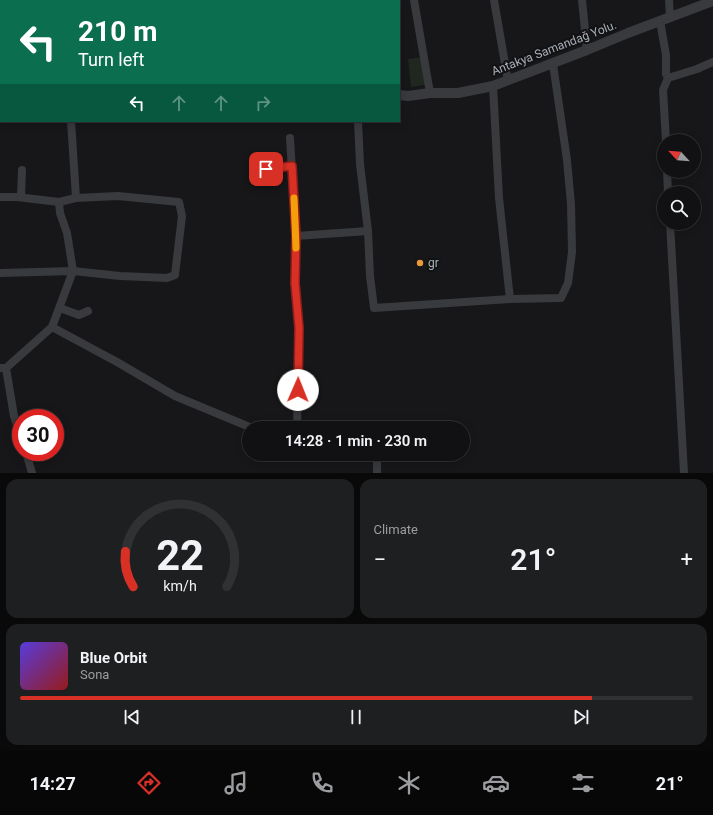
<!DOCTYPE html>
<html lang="en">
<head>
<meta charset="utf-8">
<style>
	:root { --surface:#111113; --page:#1e1f21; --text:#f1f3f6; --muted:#9c9da0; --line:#303133; --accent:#d93025 }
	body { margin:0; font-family:Roboto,sans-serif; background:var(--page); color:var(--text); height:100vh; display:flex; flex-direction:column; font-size:15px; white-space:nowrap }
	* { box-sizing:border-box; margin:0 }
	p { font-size:13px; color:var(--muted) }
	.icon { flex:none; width:22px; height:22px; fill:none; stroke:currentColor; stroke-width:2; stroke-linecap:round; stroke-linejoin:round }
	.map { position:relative; height:473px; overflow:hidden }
	.panel { display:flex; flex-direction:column; gap:6px; padding:6px; background:#09090a; flex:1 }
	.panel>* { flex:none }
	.banner { position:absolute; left:0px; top:0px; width:400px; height:122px; box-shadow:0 2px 10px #0003,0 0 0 1px var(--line); background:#0b6e4f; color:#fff; overflow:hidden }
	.needle { width:26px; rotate:296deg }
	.buttons { position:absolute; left:657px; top:134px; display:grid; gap:8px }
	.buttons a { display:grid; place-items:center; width:44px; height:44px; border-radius:50%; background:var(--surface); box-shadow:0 2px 10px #0003,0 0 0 1px var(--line); font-size:20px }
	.speed { position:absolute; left:12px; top:409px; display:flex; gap:8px; font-size:20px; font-weight:700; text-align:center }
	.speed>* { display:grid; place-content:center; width:52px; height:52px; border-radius:50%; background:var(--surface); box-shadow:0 2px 10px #0003,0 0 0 1px var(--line); line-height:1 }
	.speed .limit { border:6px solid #d22; background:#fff; color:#111 }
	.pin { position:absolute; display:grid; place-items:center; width:34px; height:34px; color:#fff; margin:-17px; border-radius:8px; box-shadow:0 2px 6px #0006 }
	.me { position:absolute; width:44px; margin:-22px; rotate:1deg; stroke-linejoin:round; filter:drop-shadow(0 0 3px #0008) }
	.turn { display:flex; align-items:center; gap:14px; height:84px; padding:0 12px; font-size:18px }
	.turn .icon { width:52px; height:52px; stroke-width:2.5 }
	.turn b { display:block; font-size:28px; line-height:34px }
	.lanes { display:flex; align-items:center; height:38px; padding:0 12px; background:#0003; justify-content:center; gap:20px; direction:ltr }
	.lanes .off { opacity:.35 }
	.big { font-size:30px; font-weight:600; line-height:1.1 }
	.panel .widget { flex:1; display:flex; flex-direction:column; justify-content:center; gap:6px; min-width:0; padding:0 14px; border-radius:12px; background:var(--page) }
	.panel .dial { align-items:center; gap:0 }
	.dial svg { height:104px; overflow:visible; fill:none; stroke:var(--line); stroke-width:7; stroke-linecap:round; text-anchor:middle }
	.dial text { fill:var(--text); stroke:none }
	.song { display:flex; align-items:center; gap:12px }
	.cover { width:48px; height:48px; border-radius:6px; background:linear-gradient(135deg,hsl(250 70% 55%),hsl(0 70% 35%)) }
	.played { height:4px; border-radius:2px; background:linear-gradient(90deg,var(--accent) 85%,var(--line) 85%) }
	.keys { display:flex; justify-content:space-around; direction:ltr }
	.heat { display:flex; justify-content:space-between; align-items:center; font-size:22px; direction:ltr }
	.panel .tiles { flex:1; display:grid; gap:6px; grid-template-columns:1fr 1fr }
	.widget:last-child { grid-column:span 2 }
	.trip { position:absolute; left:242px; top:421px; width:228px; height:40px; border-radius:20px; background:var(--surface); box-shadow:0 2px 10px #0003,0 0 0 1px var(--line); font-weight:600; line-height:40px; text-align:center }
	.menu { display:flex; height:64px; justify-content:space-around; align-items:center; background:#070708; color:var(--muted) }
	.menu .icon { width:28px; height:28px }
	.menu .active { color:var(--accent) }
	.menu b { font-size:18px; color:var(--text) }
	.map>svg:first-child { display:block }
</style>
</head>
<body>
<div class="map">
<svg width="713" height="473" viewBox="0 0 713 473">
	<rect width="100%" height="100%" fill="#171719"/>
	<path fill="#1f271f" d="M 422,57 L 425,85 L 411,87 L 408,59 Z"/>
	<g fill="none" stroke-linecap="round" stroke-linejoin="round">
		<g stroke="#383a3e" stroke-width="8">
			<path d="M 82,0 L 82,1"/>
			<path d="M 336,0 L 336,1"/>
			<path d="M 414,0 L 430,93"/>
			<path d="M 494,0 L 508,81"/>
			<path d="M 582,0 L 587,50"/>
			<path d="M 669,0 L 670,17"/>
			<path d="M 5,1 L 6,0"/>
			<path d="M 122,1 L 124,0"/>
			<path d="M 0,8 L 1,6"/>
			<path d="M 660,21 L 666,55 L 666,74 L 668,78 L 663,90 L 666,141"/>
			<path d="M 0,67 L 1,67"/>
			<path d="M 668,78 L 697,69 L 713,62"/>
			<path d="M 493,86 L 499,198 L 510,299"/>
			<path d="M 71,121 L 76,198"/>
			<path d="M 358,121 L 360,164 L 368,231 L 370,276 L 374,308 L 510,299 L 561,298 L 568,283 L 572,252 L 571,204 L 567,160 L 553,64"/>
			<path d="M 290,138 L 296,236 L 295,283 L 299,328 L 297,428"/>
			<path d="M 253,171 L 292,166"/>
			<path d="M 667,171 L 668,193"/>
			<path d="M 0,197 L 17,197 L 59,202 L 76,198 L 118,196 L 179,202 L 182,216 L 175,275 L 167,278 L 120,276 L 73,271 L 0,273"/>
			<path d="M 21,197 L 22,170"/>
			<path d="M 670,223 L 684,473"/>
			<path d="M 296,236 L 368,231"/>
			<path d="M 60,308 L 79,315 L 88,311"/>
			<path d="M 52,327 L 117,362 L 175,396 L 252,428"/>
			<path d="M 0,368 L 6,368 L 52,327 L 73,271 L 67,233 L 60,213 L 59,202"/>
			<path d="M 6,368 L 14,416 L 21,437"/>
			<path d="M 26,452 L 32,473"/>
			<path d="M 377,454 L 377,473"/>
		</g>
		<g stroke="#383a3e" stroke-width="10">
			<path d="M 399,95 L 408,96 L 430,93 L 458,93 L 493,86 L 587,50 L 628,33 L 713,1"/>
			<path d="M 0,113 L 1,112"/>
		</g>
	</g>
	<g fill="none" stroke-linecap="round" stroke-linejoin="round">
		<g stroke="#8d1f18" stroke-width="10">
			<path id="route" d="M 266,169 L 292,166 L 296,236 L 295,283 L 299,328 L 298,390"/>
		</g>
		<use href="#route" stroke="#d93025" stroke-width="7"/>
		<path stroke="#f59e0b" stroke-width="7" d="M 294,198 L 296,248"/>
	</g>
	<circle fill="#ec983c" stroke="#121214" stroke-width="1.5" cx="420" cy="263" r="4"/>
	<g text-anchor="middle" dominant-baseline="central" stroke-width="4" stroke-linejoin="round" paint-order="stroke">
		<g font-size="12" fill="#a9b0b8" stroke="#121214">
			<text transform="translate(554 48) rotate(-21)">Antakya Samandağ Yolu.</text>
		</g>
		<g font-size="12" fill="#a9b0b8" stroke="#121214" text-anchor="start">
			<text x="428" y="263">gr</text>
		</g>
	</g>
</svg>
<div class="buttons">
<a><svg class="needle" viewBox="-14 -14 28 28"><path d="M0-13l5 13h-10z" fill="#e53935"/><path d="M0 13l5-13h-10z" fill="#9c9da0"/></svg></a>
<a><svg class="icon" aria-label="search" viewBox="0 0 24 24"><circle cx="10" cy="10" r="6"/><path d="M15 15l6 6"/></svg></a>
</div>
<div class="speed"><div class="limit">30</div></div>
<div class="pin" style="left:266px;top:169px;background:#d93025"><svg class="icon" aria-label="arrive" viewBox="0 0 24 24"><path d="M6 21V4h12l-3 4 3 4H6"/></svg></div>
<svg class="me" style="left:298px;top:390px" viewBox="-20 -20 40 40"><circle r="19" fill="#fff"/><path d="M0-13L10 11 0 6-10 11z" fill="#d93025"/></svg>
<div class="trip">14:28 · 1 min · 230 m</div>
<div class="banner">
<div class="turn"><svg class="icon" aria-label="left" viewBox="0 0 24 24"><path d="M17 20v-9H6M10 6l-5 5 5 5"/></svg><div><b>210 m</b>Turn left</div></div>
<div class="lanes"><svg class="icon" aria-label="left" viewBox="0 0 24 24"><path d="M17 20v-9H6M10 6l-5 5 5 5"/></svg><svg class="icon off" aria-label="ahead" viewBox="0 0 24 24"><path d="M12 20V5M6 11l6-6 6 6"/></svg><svg class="icon off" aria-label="ahead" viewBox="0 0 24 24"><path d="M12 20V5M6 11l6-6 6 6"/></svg><svg class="icon off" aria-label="right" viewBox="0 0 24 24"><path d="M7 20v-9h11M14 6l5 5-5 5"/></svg></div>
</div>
</div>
<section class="panel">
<div class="tiles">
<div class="widget dial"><svg viewBox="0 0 100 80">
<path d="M14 69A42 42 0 1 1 86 69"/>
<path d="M14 69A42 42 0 0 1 8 42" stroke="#d93025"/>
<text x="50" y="56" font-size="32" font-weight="700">22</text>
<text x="50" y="72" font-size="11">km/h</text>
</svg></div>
<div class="widget"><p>Climate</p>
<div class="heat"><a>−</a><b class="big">21°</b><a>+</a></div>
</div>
<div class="widget">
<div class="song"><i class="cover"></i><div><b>Blue Orbit</b><p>Sona</p></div></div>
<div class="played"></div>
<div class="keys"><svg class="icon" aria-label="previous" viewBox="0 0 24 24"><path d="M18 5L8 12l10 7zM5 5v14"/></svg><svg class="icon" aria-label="pause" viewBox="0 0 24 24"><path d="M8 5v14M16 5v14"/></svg><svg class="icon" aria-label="next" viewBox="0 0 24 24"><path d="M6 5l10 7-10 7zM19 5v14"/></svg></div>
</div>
</div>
</section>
<nav class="menu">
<b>14:27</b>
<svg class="icon active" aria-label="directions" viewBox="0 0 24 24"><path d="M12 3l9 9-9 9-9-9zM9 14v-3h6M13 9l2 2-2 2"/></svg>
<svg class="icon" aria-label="music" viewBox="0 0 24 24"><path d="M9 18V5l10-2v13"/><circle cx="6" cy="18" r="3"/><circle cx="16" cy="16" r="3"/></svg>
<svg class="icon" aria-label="phone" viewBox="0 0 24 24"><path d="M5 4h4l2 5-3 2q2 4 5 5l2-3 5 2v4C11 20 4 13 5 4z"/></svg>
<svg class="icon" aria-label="climate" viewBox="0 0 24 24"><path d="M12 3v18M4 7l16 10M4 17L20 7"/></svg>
<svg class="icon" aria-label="car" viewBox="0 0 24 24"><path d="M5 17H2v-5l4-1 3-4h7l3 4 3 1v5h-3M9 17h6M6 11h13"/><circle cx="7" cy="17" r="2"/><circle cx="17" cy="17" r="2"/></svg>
<svg class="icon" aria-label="filters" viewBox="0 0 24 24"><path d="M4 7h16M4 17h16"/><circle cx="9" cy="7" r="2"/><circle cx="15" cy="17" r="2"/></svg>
<b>21°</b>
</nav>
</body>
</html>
